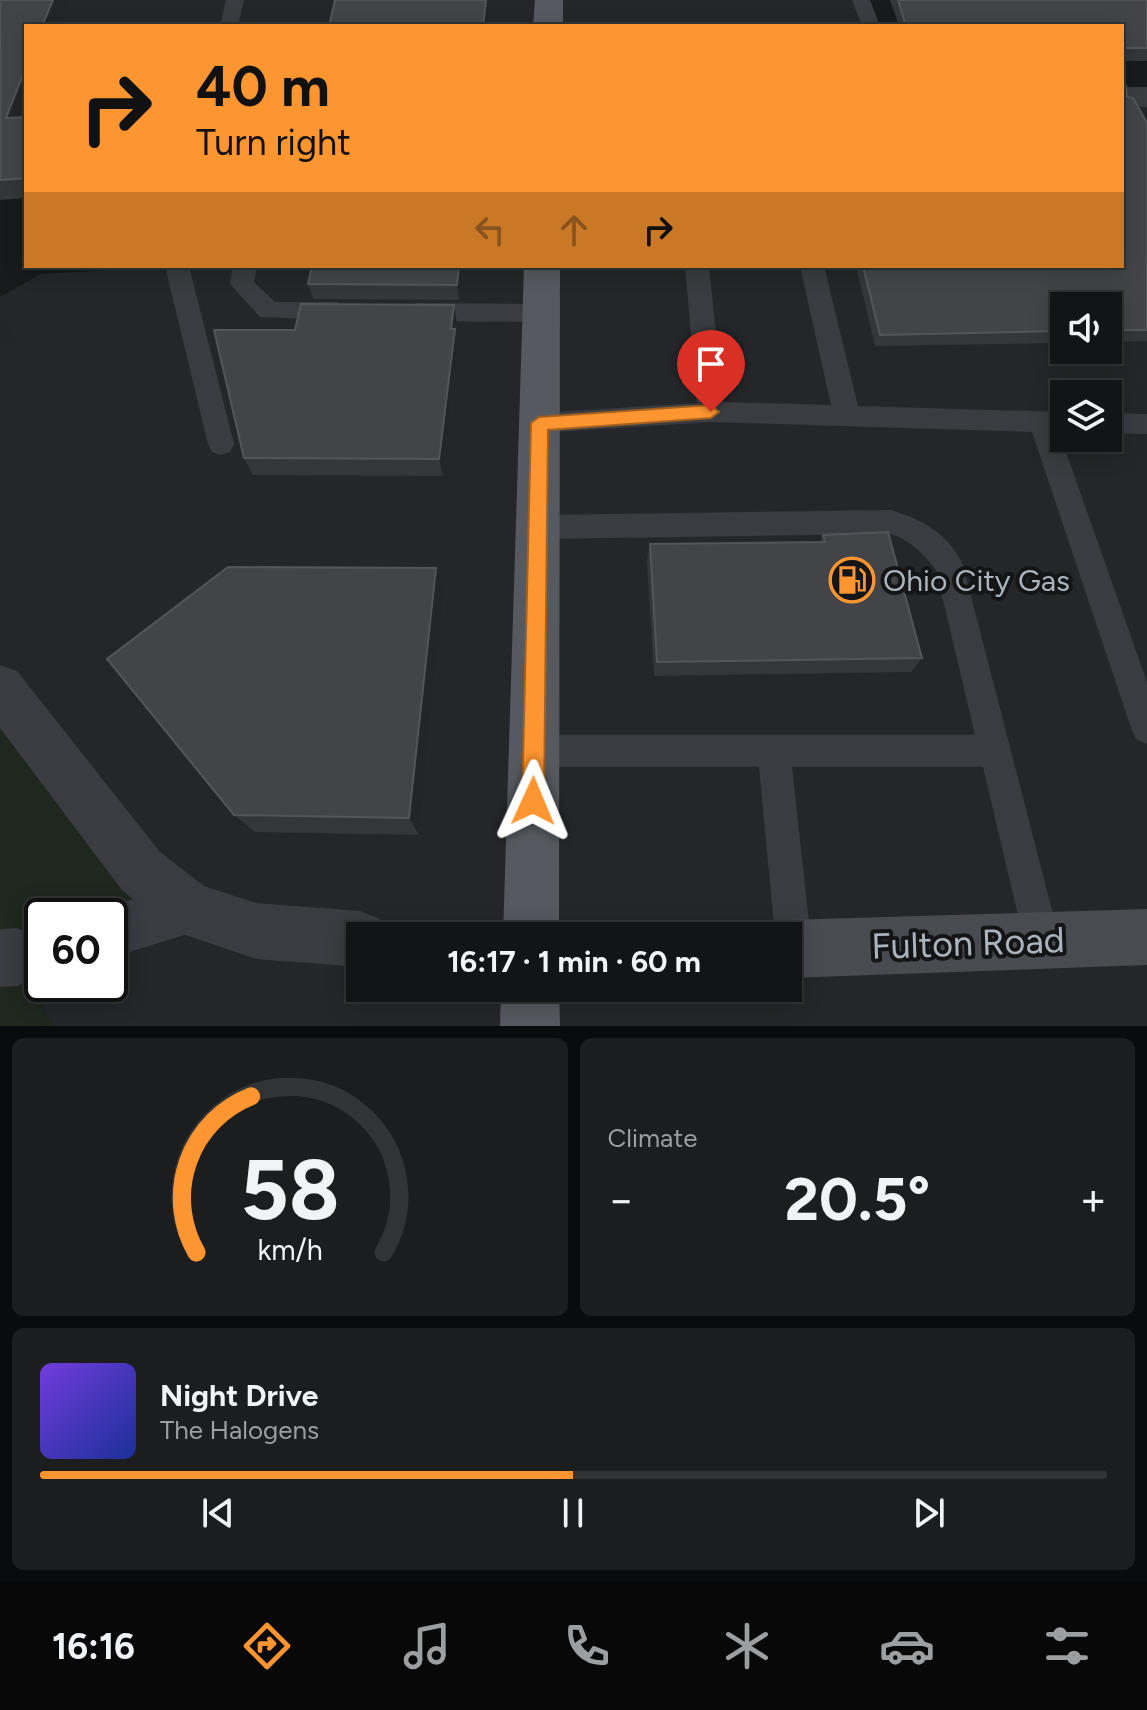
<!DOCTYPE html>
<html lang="en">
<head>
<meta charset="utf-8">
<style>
	:root { --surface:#131415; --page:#1c1d1e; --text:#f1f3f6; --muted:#9d9ea0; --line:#323334; --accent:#fd9530 }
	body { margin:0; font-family:Figtree,sans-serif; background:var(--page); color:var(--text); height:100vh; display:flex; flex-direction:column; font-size:30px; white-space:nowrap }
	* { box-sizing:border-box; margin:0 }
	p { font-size:26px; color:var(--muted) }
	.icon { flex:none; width:44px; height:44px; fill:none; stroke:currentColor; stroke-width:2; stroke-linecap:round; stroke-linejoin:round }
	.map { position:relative; height:1026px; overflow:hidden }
	.panel { display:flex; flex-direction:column; gap:12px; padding:12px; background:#0a0b0c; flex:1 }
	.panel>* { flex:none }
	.top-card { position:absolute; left:24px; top:24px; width:1100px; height:244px; border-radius:0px; box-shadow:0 4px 20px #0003,0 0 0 2px var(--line); background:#fd9530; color:#111; overflow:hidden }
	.buttons { position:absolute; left:1050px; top:292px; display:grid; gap:16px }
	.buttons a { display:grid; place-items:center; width:72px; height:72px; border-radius:0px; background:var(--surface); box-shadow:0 4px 20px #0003,0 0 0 2px var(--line); font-size:40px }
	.speed { position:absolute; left:24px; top:898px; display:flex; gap:16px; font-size:40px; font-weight:700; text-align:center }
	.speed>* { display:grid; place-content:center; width:104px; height:104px; border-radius:50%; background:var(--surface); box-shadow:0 4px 20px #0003,0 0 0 2px var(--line); line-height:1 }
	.speed .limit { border:4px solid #111; border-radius:12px; background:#fff; color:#111 }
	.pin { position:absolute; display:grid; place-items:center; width:68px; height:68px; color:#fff; margin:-82px -34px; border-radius:50% 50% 50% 0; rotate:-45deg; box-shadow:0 0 8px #0007 }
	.pin .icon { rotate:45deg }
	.me { position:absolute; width:88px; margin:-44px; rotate:1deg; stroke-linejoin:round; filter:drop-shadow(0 0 6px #0008) }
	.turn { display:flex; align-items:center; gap:28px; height:168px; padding:0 40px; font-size:36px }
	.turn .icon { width:104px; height:104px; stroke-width:2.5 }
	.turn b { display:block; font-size:56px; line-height:68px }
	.lanes { display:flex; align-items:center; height:76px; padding:0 40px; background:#0003; justify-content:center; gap:40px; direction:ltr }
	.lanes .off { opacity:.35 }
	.big { font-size:60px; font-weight:700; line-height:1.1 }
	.panel .widget { flex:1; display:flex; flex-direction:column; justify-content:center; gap:12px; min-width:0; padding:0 28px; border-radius:12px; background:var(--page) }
	.panel .dial { align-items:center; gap:0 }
	.dial svg { height:208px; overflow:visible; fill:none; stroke:var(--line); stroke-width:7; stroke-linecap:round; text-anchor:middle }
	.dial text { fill:var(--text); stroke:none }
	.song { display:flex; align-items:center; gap:24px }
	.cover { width:96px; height:96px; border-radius:12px; background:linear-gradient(135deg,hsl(260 70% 55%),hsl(230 70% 35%)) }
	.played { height:8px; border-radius:4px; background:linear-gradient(90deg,var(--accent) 50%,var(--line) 50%) }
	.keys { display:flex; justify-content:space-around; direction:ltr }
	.heat { display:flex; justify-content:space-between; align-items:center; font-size:44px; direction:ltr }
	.panel .tiles { flex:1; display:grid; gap:12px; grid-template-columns:1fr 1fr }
	.widget:last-child { grid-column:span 2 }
	.trip { position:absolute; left:346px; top:922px; width:456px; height:80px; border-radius:0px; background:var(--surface); box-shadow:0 4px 20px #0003,0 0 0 2px var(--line); font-weight:700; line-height:80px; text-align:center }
	.menu { display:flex; height:128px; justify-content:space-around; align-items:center; background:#080808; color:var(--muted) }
	.menu .icon { width:56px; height:56px }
	.menu .selected { color:var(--accent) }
	.menu b { font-size:36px; color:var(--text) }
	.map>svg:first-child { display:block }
</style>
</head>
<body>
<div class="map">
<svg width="1147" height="1026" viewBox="0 0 1147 1026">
	<rect width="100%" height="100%" fill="#191a1c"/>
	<g fill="#252629" fill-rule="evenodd">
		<path d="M 0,0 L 861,0 L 871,26 L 26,26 Z"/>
		<path d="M 1122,97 L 1147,97 L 1147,1026 L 53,1026 L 17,957 L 42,950 L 42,984 L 110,984 L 110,931 L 187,909 L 0,688 L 0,297 L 41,274 L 177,266 L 1122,266 ZM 1064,306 L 1108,306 L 1108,350 L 1064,350 ZM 1064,394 L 1108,394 L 1108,438 L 1064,438 ZM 360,936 L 788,936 L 788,988 L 360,988 Z"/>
	</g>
	<path fill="#1f271f" d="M 0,688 L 188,909 L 110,916 L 42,916 L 42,950 L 17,957 L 53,1026 L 0,1026 Z"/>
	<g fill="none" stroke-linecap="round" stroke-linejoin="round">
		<g fill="#3a3c41" fill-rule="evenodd">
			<path d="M 226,0 L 244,0 L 238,26 L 220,26 Z"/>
			<path d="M 852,0 L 870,0 L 880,26 L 862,26 Z"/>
			<path d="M 165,266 L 189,266 L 234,444 L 230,452 L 221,455 L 212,452 L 208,444 Z"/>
			<path d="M 233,266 L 257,266 L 254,282 L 275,302 L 336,302 L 345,305 L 348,311 L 345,317 L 336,320 L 260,317 L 230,284 Z"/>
			<path d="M 685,266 L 709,266 L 723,402 L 831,405 L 800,266 L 824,266 L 858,406 L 1064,412 L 1064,432 L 1059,432 L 1147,682 L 1147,744 L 1136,739 L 1131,728 L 1032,432 L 711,422 L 539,433 L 530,430 L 526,423 L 530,416 L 539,413 L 697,403 Z"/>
			<path d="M 417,303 L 541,304 L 550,307 L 553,313 L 550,319 L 541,322 L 417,321 L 408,318 L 405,312 L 408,306 Z"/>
			<path d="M 1108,413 L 1147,414 L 1147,434 L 1108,433 Z"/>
			<path d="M 891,510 C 923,520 948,533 963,565 L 1060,941 L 1055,954 L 1042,959 L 1029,954 L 1024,941 L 983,767 L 792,767 L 812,949 L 807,962 L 794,967 L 788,965 L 788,936 L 775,936 L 759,767 L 534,767 L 522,762 L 518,751 L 522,740 L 534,735 L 975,735 L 936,570 C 923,553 911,541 891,534 L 538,539 L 528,536 L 524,527 L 528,518 L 538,515 Z"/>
		</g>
		<path fill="#3a3c41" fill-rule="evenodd" d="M 188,882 L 207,890 L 215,909 L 207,928 L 110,958 L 110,916 L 89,916 L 91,912 Z"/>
		<g fill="#3a3c41" fill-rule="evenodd">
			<rect x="1122" y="87" width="25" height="20"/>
			<path d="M 17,928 L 37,937 C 43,951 43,963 37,977 L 17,986 L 0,987 L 0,929 Z"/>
		</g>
		<path fill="#3a3c41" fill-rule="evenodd" d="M 0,665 L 17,671 L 160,852 L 204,886 L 256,903 L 360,911 L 380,919 L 387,936 L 360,936 L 360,967 L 256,959 L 168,929 L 122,890 L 0,728 Z"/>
		<path fill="#484c51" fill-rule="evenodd" d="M 1147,909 L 1147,965 L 788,978 L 788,936 L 765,936 L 768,929 L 788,920 Z"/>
		<g fill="#565a60" fill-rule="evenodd">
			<path d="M 535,0 L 563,0 L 563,26 L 533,26 Z"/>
			<path d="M 524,266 L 560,266 L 559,936 L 503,936 Z"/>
			<path d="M 501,988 L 559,988 L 560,1026 L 500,1026 Z"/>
		</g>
	</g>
	<g fill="#35363a">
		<path d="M 0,0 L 70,0 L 60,26 L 26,26 L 25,117 L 26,117 L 26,198 L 0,200 Z"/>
		<path d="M 890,0 L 1147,0 L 1147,61 L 1122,61 L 1122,26 L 899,26 Z"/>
		<path d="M 1127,97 L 1147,123 L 1147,341 L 1108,342 L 1108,306 L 1064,306 L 1064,343 L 875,346 L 856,266 L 1122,266 Z"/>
		<path d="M 462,266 L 459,300 L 313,299 L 308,284 Z"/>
		<path d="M 454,305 L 457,324 L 456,335 L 458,348 L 443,476 L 253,475 L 244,458 L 295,330 Z"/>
		<path d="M 823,535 L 922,658 L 911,672 L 654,676 L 647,560 L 650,544 L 819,543 Z"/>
		<path d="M 444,596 L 419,835 L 255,832 L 234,815 Z"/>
	</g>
	<g fill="#242528">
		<path d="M 53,0 L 70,0 L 60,26 L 42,26 Z"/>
		<path d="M 486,0 L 489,0 L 486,26 L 483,26 Z"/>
		<path d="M 26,67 L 26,113 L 17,137 L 6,118 Z"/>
		<path d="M 459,266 L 462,266 L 459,300 L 457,285 Z"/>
		<path d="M 454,305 L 457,324 L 456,335 L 458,348 L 443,476 L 439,459 Z"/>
		<path d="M 1,320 L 15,338 L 0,347 L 0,321 Z"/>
		<path d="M 436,568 L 444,596 L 419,835 L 409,818 Z"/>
	</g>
	<g fill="#424448" stroke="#52555a" stroke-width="2">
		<path d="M 0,0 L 53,0 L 42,26 L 26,26 L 26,67 L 6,118 L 26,117 L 26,178 L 0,180 Z"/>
		<path d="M 335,0 L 486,0 L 483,26 L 329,26 Z"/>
		<path d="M 898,0 L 1147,0 L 1147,48 L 1122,48 L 1122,26 L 906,26 Z"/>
		<path d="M 1122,79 L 1126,86 L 1127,97 L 1133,98 L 1147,123 L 1147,330 L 1108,330 L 1108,306 L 1064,306 L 1064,331 L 880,335 L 863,266 L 1122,266 Z"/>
		<path d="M 312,266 L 459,266 L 457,285 L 308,284 Z"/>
		<path d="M 301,304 L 454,305 L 451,329 L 455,329 L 439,459 L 244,458 L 214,330 L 295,330 Z"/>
		<path d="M 888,532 L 922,658 L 657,662 L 650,544 L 825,542 L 823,535 Z"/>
		<path d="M 228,567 L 436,568 L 409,818 L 234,815 L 107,659 Z"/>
	</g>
	<path fill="#fd9530" stroke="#a4611f" stroke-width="2" d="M 711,405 L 719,412 L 711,418 L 548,430 L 544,801 L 541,809 L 533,812 L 525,809 L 522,801 L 531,423 L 539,417 Z"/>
	<defs>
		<g id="fuel-ring" transform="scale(2.3)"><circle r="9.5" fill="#141517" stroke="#fd9530" stroke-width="1.5"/><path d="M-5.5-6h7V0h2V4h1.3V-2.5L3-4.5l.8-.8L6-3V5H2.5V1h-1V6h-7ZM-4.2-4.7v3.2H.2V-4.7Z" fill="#fd9530"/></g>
	</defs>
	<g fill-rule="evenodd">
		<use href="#fuel-ring" x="852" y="580"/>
	</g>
	<g text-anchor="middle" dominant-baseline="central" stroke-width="8" stroke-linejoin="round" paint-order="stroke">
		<g font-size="30" fill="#abb3bc" stroke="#141517" text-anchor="start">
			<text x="883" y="580">Ohio City Gas</text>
		</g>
		<g font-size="36" fill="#abb3bc" stroke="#141517">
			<text transform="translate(968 943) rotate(-2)">Fulton Road</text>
		</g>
	</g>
</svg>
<div class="buttons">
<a><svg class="icon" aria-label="sound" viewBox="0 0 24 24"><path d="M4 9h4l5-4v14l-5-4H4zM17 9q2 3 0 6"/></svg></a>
<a><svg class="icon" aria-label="layers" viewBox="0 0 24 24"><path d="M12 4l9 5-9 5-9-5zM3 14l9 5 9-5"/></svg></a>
</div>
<div class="speed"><div class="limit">60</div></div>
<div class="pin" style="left:711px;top:412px;background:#d93025"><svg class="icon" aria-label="arrive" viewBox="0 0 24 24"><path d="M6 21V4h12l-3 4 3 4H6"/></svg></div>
<svg class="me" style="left:533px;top:801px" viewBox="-20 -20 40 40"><path d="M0-17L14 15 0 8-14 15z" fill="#fd9530" stroke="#fff" stroke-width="4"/></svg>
<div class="trip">16:17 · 1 min · 60 m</div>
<div class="top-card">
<div class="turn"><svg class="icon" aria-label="right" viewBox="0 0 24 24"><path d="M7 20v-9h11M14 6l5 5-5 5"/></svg><div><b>40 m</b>Turn right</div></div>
<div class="lanes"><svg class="icon off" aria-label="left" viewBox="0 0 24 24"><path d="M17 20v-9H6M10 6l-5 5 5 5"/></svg><svg class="icon off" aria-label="ahead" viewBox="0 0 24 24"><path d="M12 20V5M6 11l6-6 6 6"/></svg><svg class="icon" aria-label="right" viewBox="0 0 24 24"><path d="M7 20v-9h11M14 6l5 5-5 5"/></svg></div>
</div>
</div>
<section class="panel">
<div class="tiles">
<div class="widget dial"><svg viewBox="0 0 100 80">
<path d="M14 69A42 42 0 1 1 86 69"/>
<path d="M14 69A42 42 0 0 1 35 9" stroke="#fd9530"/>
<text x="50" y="56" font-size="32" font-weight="700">58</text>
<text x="50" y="72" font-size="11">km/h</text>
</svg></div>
<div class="widget"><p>Climate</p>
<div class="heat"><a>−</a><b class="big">20.5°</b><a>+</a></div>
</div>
<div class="widget">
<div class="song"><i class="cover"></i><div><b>Night Drive</b><p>The Halogens</p></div></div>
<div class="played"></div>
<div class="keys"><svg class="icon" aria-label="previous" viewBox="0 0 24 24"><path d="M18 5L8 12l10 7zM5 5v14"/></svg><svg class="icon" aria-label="pause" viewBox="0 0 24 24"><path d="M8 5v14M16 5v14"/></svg><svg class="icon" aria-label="next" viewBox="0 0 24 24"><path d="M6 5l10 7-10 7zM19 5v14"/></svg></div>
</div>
</div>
</section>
<nav class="menu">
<b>16:16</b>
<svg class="icon selected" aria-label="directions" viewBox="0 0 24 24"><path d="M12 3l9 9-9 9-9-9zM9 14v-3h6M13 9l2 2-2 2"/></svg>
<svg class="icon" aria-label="music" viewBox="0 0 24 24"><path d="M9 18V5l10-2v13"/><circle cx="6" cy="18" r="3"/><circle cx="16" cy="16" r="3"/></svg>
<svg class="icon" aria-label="phone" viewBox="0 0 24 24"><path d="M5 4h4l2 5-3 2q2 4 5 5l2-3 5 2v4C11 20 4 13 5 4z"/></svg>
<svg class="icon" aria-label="climate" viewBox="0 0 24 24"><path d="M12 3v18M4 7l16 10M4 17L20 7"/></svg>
<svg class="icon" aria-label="car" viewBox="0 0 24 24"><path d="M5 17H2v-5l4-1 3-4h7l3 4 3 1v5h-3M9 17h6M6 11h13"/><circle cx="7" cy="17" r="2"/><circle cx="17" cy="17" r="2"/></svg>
<svg class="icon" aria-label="filters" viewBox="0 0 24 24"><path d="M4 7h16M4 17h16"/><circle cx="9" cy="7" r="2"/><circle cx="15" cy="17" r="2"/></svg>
</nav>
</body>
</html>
